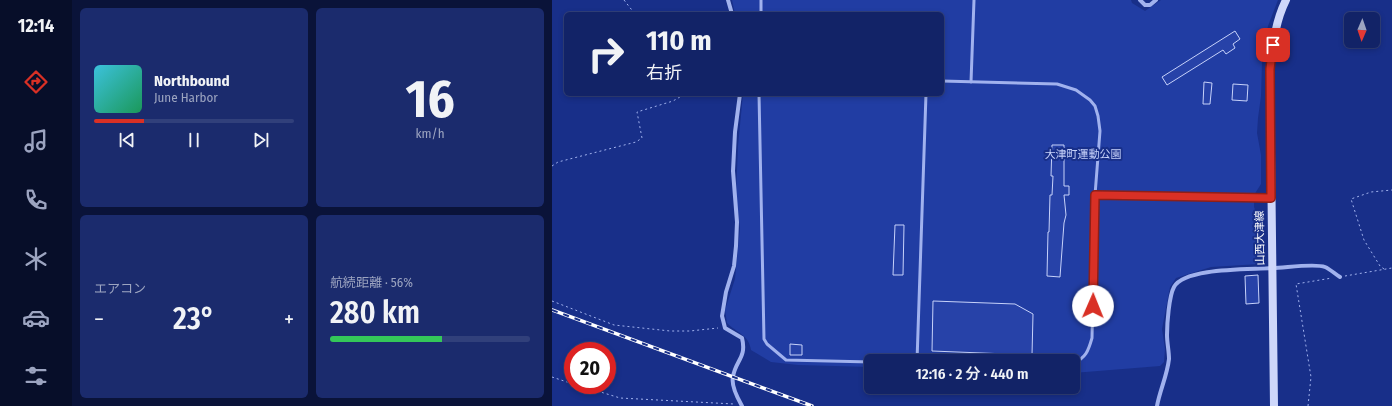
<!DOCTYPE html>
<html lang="ja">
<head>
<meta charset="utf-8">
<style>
	:root { --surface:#122367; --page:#1b2b6d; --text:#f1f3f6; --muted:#9ca4c0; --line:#31407b; --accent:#d93025 }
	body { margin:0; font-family:"Fira Sans Condensed","Noto Sans JP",sans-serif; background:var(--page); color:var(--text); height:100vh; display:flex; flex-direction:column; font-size:15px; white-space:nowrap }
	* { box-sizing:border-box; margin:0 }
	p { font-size:13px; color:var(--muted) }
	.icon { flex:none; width:22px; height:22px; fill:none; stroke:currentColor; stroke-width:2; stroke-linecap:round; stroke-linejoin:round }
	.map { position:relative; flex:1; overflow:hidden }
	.side { display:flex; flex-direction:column; gap:8px; padding:8px; background:#0a1339; width:480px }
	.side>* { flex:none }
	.banner { position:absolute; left:12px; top:12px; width:380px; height:84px; border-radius:6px; box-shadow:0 2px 6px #0003,0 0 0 1px var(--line); background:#122367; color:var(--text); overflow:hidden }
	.needle { width:26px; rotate:182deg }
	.tools { position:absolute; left:792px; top:12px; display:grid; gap:8px }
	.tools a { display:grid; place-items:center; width:36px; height:36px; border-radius:6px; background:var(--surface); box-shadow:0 2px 6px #0003,0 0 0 1px var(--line); font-size:20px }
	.speed { position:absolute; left:12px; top:342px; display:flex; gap:8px; font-size:20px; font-weight:700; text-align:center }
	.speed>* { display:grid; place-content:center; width:52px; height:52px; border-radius:50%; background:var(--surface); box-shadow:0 2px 6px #0003,0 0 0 1px var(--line); line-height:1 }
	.speed .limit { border:6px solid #d22; background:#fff; color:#111 }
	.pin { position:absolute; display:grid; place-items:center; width:34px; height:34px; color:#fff; margin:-17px; border-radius:8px; box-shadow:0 2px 6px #0006 }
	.me { position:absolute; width:44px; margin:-22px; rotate:1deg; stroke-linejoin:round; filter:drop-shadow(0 0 3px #0008) }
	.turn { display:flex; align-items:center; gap:14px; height:84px; padding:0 16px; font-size:18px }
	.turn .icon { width:52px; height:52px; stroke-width:2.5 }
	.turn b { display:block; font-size:28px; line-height:34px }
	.big { font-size:30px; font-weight:600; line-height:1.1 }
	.side .card { flex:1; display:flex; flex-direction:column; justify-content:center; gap:6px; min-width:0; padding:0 14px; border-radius:6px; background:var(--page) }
	.side .dial { align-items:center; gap:0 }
	.dial b { font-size:52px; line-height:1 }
	.song { display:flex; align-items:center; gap:12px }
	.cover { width:48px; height:48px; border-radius:6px; background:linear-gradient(135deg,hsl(190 70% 55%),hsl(150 70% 35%)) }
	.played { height:4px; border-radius:2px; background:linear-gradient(90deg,var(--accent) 25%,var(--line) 25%) }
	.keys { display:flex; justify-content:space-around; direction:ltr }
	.heat { display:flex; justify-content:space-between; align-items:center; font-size:22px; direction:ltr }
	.charge { height:6px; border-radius:3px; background:linear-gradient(90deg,#34c759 56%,var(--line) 0) }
	.side .tiles { flex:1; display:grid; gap:8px; grid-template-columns:repeat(2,1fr) }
	.trip { position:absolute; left:312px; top:354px; width:216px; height:40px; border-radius:6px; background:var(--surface); box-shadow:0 2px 6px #0003,0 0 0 1px var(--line); font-weight:600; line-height:40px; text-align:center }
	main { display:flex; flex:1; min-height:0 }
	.menu { display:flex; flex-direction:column; width:72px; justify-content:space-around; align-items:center; background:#070e29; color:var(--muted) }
	.menu .icon { width:28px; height:28px }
	.menu .on { color:var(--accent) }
	.menu b { font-size:18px; color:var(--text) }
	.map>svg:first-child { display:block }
</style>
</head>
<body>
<main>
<nav class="menu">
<b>12:14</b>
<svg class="icon on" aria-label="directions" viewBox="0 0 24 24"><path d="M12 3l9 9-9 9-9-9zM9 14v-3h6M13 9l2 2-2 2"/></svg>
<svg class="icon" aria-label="music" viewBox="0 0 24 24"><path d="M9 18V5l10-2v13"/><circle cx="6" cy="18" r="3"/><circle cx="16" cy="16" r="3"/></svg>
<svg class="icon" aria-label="phone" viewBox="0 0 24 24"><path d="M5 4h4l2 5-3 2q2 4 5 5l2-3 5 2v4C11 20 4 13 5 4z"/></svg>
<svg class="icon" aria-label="climate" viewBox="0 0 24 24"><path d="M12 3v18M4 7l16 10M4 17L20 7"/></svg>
<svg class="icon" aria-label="car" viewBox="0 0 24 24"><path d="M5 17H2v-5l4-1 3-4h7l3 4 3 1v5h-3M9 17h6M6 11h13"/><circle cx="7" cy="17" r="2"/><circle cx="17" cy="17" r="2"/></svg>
<svg class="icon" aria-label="filters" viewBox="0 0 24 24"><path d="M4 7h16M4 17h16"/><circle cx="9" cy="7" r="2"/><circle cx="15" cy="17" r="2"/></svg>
</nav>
<section class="side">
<div class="tiles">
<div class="card">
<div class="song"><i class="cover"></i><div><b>Northbound</b><p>June Harbor</p></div></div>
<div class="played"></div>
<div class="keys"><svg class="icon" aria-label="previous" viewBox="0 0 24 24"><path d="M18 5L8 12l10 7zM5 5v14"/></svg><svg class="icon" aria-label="pause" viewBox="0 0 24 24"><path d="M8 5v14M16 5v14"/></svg><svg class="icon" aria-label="next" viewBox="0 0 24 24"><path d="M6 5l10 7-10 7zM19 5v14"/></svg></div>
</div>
<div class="card dial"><b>16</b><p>km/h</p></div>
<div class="card"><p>エアコン</p>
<div class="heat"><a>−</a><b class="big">23°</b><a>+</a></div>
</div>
<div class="card"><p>航続距離 · 56%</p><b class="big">280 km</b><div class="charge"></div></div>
</div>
</section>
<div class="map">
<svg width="840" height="406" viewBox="0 0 840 406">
	<rect width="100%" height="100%" fill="#182f89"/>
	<path fill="#213da3" d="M 180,0 L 579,0 L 580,3 L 593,11 L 609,0 L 726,0 L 716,26 L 713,39 L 710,61 L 709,96 L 706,118 L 705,133 L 709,155 L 709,184 L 702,195 L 702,207 L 706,217 L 707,264 L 659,267 L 624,278 L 618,287 L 610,329 L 613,349 L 612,362 L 608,366 L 521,373 L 521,361 L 319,361 L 319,367 L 246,365 L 219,362 L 199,350 C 197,335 185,333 175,323 L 173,310 L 183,279 L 188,228 L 184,195 L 186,146 L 191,94 L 390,94 L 390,14 L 183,14 Z"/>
	<g fill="#2742a8" stroke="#c7d2fa">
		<path d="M 683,31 L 688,39 L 681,44 L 683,48 L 674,54 L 671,50 L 615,85 L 610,77 Z"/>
		<path d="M 652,82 L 660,83 L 658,104 L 651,104 Z"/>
		<path d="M 681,84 L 696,85 L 695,101 L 680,100 Z"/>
		<path d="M 500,145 L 512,145 L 512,186 L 517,186 L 517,195 L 512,195 L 514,215 L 512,223 L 508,277 L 495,276 L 496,232 L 497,232 L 498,195 L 500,195 L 501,176 L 499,176 Z"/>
		<path d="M 343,225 L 352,225 L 351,275 L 341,275 Z"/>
		<path d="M 706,275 L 707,303 L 694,304 L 693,276 Z"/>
		<path d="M 381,301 L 463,304 L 481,314 L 480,355 L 380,351 Z"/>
		<path d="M 238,344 L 250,345 L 250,355 L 238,355 Z"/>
	</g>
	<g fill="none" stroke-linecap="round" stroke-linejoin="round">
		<g stroke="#a1b2ee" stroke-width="1" stroke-dasharray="2 3" stroke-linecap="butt">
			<path d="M 72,0 L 83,14"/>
			<path d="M 168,14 L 173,12"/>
			<path d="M 0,166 L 6,162 L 84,142 L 90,138 L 85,112 L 121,101 L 133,94"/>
			<path d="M 832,269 L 828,266 L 812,240 L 799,199 L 819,192 L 840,190"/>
			<path d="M 793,276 L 840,268"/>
			<path d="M 0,301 L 62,325 L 118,331 L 138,331 L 166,328"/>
			<path d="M 0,377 L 21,384"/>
			<path d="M 26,385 L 68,398 L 182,404"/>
			<path d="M 756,406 L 759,377 L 744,284 L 780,278"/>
		</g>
		<g stroke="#a1b2ee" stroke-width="3">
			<path d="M 209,14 L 209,0"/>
			<path d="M 390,81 L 505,84 L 524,90 L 538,100 L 543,106 L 546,116 L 548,131 L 543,195 L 540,338 C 536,352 534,357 521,364"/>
			<path d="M 419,82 L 422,0"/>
			<path d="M 207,94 L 212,339 L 215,344 L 234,360 L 319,362"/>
			<path d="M 365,361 L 374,94"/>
		</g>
		<g stroke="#a1b2ee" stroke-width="4">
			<path d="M 176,0 L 180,14"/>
			<path d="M 588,0 L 593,5 L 598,5 L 604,0"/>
			<path d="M 188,94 L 183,132 L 181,171 L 185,222 L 184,246 L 182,266 L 174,292 L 170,316 L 173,328 L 190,338 C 195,358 183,361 181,377 C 179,385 186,399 190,406"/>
			<path d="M 543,195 L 719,198"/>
			<path d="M 605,406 C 608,390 615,376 617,359 C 617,351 615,343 615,335 C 615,324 617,296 622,287 C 633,267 701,270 721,268 C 732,268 763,263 773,267 C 778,269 783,274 788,277"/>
		</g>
		<path stroke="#ced7fa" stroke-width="8" d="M 722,406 L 718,69 C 721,45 723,22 734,0"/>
		<g stroke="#fff" stroke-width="3.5">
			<path id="rail" d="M 0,310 L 260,406"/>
		</g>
		<use href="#rail" stroke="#182f89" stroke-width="2" stroke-dasharray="6" stroke-linecap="butt"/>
	</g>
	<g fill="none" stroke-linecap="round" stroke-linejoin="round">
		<g stroke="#8d1f18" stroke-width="10">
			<path id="route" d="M 541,306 L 543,195 L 719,198 L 718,69 L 721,45"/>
		</g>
		<use href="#route" stroke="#d93025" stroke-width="7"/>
	</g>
	<g text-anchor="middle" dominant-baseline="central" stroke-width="4" stroke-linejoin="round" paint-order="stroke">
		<g font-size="11" fill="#c7d2fa" stroke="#182f89">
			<text x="531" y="154">大津町運動公園</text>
		</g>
		<g font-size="11" fill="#fff" stroke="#182f89">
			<text transform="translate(708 238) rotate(-91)">山西大津線</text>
		</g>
	</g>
</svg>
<div class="tools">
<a><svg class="needle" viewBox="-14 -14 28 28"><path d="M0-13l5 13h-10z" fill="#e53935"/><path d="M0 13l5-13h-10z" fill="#9ca4c0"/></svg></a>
</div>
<div class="speed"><div class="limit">20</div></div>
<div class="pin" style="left:721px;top:45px;background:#d93025"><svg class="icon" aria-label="arrive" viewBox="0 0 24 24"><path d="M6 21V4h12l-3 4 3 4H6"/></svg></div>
<svg class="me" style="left:541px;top:306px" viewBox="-20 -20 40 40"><circle r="19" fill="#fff"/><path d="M0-13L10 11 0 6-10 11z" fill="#d93025"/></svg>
<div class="trip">12:16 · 2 分 · 440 m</div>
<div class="banner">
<div class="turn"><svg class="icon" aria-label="right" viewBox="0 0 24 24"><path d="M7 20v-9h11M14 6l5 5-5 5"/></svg><div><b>110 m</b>右折</div></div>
</div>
</div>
</main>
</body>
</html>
